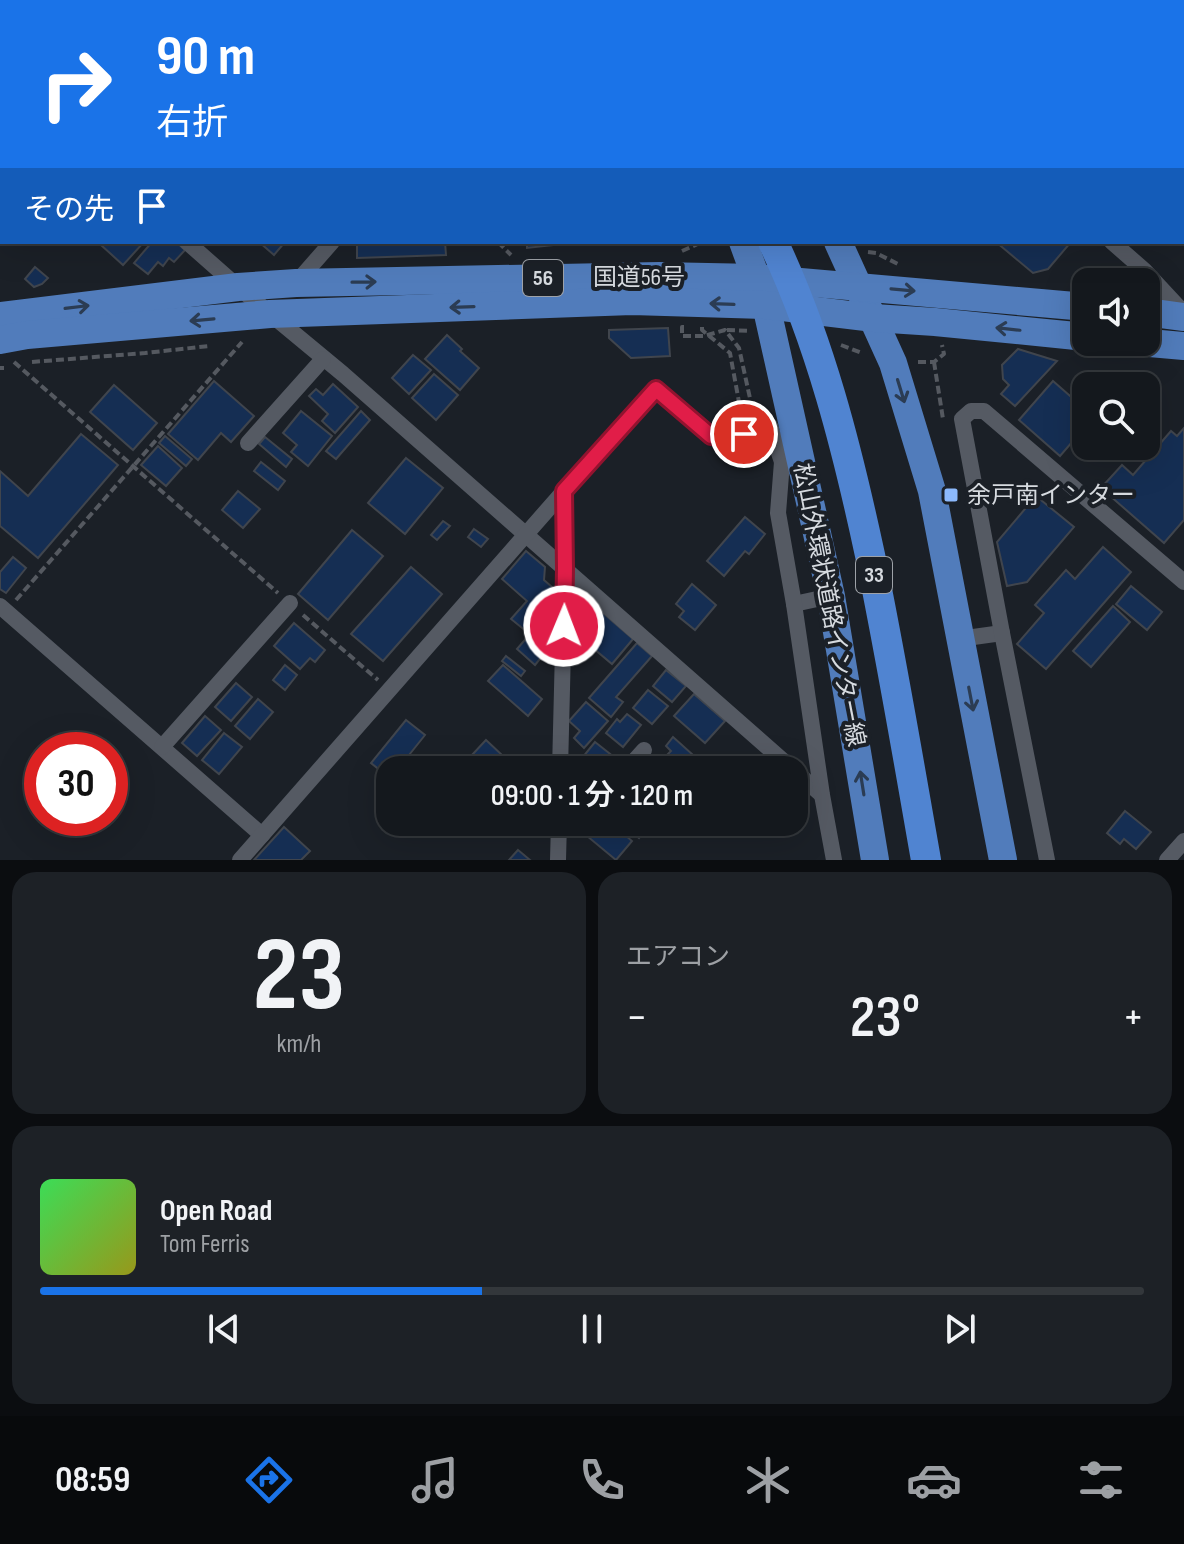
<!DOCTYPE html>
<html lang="ja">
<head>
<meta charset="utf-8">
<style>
	:root { --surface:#14181d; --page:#1d2126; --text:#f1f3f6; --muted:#9da0a4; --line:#33373b; --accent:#1a73e8 }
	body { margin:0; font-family:"Sofia Sans Condensed","Noto Sans JP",sans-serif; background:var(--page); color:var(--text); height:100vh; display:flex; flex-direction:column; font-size:30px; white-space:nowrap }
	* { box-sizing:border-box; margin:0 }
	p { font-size:26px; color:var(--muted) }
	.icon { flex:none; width:44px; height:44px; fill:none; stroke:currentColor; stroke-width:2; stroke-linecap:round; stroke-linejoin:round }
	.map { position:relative; height:860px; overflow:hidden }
	.sheet { display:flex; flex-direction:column; gap:12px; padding:12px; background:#0b0d10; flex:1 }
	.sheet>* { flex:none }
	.guide { position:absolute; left:0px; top:0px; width:1184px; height:244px; box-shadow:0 8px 32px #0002,0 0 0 2px var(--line); background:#1a73e8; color:#fff; overflow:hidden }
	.tools { position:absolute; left:1072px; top:268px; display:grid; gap:16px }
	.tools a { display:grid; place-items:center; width:88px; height:88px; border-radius:16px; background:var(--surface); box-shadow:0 8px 32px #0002,0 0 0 2px var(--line); font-size:40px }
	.speed { position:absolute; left:24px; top:732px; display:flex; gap:16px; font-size:40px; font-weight:700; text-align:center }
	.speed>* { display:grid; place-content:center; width:104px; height:104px; border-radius:50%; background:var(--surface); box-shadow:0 8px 32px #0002,0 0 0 2px var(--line); line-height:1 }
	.speed .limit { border:12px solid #d22; background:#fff; color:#111 }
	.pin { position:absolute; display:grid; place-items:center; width:68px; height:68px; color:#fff; margin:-34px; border:4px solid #fff; border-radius:50%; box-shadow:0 2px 8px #0007 }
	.me { position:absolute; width:88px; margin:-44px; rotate:1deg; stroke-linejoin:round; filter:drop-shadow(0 0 6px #0008) }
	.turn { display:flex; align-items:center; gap:28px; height:168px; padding:0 24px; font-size:36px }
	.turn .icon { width:104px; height:104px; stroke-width:2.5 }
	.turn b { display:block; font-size:56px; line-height:68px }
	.then { display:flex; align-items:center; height:76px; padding:0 24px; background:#0003; gap:16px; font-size:30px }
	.big { font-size:60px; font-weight:600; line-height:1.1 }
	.sheet .tile { flex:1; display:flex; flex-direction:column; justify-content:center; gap:12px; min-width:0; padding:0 28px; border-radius:24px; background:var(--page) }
	.sheet .dial { align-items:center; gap:0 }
	.dial b { font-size:104px; line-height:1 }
	.song { display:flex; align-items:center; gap:24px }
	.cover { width:96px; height:96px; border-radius:12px; background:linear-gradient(135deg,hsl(130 70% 55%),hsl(60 70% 35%)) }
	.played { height:8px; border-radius:4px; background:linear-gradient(90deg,var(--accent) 40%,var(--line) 40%) }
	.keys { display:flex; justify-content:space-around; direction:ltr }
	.heat { display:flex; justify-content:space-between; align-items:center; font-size:44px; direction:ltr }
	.sheet .tiles { flex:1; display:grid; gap:12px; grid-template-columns:1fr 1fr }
	.tile:last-child { grid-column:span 2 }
	.trip { position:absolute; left:376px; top:756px; width:432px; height:80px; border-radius:24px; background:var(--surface); box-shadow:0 8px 32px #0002,0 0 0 2px var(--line); font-weight:600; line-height:80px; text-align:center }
	.dock { display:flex; height:128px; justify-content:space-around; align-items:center; background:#080a0c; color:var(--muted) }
	.dock .icon { width:56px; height:56px }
	.dock .on { color:var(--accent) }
	.dock b { font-size:36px; color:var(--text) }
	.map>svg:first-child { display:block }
</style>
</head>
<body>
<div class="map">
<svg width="1184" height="860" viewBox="0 0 1184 860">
	<rect width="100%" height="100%" fill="#1b2027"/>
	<g fill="#152e53" stroke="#40454d" stroke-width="2">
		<path d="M 66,0 L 121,0 L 123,2 L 68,2 Z"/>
		<path d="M 376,0 L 432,0 L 434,2 L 374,2 Z"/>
		<path d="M 103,242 L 144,242 L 123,265 L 101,245 Z"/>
		<path d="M 152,242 L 176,242 L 185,250 L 174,262 L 169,258 L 163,266 L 158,262 L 148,274 L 134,263 Z"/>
		<path d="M 259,242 L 285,242 L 274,255 Z"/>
		<path d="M 357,242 L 445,242 L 446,255 L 357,258 Z"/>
		<path d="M 527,242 L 556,242 L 553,245 L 527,248 Z"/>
		<path d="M 996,242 L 1071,242 L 1048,269 L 1033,273 Z"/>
		<path d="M 35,267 L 48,278 L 42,284 L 34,287 L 25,279 Z"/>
		<path d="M 668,328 L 670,356 L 631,358 L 609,338 L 609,330 Z"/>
		<path d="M 447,335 L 462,349 L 460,351 L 479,368 L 460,390 L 425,359 Z"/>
		<path d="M 1018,349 L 1057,361 L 1015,406 L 1001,394 L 1009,385 L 1003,379 L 1002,365 Z"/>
		<path d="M 413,355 L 431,370 L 409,394 L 392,378 Z"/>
		<path d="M 434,374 L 458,395 L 436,420 L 412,398 Z"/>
		<path d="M 214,381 L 254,416 L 231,442 L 221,433 L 198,460 L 168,434 Z"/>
		<path d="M 1053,381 L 1086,410 L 1086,426 L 1060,456 L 1019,420 Z"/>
		<path d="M 333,384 L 358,407 L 335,433 L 322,421 L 328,414 L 309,396 L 316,389 L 323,395 Z"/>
		<path d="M 114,385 L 157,423 L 133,450 L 90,412 Z"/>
		<path d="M 301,411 L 332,436 L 308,466 L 291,452 L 297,445 L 283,433 Z"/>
		<path d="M 361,411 L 370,420 L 336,459 L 326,451 Z"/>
		<path d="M 1184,428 L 1184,520 L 1164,543 L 1101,488 L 1122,465 L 1133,475 L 1171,431 L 1177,436 Z"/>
		<path d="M 81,434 L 118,465 L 38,558 L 0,526 L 0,471 L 28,496 Z"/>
		<path d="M 165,436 L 192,459 L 186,466 L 159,443 Z"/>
		<path d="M 265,437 L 292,459 L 286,467 L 259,444 Z"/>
		<path d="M 158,446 L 182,468 L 166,486 L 141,465 Z"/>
		<path d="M 406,458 L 443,488 L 405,534 L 368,503 Z"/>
		<path d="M 261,462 L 285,481 L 278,490 L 254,471 Z"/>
		<path d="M 238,491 L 260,509 L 243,528 L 222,510 Z"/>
		<path d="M 1036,496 L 1074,527 L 1027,582 L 1007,586 L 997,542 Z"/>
		<path d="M 745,517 L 765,534 L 749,554 L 745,551 L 724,576 L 707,561 Z"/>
		<path d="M 443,521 L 450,526 L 437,540 L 431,535 Z"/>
		<path d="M 474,529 L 488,539 L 481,547 L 468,537 Z"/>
		<path d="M 352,530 L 383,556 L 328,620 L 298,594 Z"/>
		<path d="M 1103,547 L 1131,572 L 1046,669 L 1017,644 L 1044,613 L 1035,605 L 1066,570 L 1075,579 Z"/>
		<path d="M 526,551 L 545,567 L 544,580 L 559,593 L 526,631 L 511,619 L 527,601 L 502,579 Z"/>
		<path d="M 13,557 L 26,568 L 6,593 L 0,589 L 0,572 Z"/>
		<path d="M 411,567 L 442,594 L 383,661 L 351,634 Z"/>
		<path d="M 692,584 L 716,605 L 695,630 L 679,617 L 684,611 L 676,604 Z"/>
		<path d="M 1131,586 L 1162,612 L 1147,630 L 1116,604 Z"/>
		<path d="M 581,594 L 633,639 L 612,664 L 574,632 L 578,627 L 569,619 L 569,608 Z"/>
		<path d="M 1113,606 L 1130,622 L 1091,667 L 1073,651 Z"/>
		<path d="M 543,619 L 551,626 L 538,640 L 548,649 L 535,665 L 517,649 Z"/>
		<path d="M 294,623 L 325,650 L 315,662 L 310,658 L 300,669 L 274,646 Z"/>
		<path d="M 637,643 L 652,656 L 616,697 L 623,702 L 611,717 L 589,698 Z"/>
		<path d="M 506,656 L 525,671 L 521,676 L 502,661 Z"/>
		<path d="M 285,665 L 297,675 L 285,690 L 273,680 Z"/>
		<path d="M 503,665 L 542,699 L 528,716 L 488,681 Z"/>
		<path d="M 666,670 L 686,686 L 672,702 L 653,686 Z"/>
		<path d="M 236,683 L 252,697 L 231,721 L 215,707 Z"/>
		<path d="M 648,690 L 668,706 L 652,724 L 633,708 Z"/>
		<path d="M 694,694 L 725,721 L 705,743 L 674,716 Z"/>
		<path d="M 258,699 L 273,712 L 250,739 L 235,726 Z"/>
		<path d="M 586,702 L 608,721 L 584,748 L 574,738 L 580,731 L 569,721 Z"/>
		<path d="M 627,714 L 641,725 L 623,747 L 606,733 L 617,719 L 620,722 Z"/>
		<path d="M 205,716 L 221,730 L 197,756 L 182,743 Z"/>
		<path d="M 406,720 L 425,735 L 405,760 L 381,771 L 371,763 Z"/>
		<path d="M 224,733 L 242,747 L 219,774 L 202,760 Z"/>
		<path d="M 673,737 L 702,763 L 696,770 L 673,770 L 662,760 L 671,751 L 666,746 Z"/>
		<path d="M 486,740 L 502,755 L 488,770 L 486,770 L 471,756 Z"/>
		<path d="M 595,742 L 619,761 L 612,770 L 587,770 L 578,763 Z"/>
		<path d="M 651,757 L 667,770 L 639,770 Z"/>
		<path d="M 1125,811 L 1151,832 L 1136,849 L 1124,839 L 1120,844 L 1107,833 Z"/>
		<path d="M 599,822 L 610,822 L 632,841 L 616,860 L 587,836 Z"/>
		<path d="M 623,822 L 652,822 L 639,838 L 621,823 Z"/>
		<path d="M 284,827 L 310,851 L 301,860 L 254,860 Z"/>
		<path d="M 518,850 L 530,860 L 509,860 Z"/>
	</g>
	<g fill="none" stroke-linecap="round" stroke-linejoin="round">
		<g stroke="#555960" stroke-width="4" stroke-dasharray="8 4" stroke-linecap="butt">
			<path d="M 498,242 L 511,255"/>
			<path d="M 682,251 L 702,242"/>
			<path d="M 868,252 L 876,253 L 900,265"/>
			<path d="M 684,327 L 682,327 L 682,336 L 704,336 L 725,330 L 739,348 L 753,412"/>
			<path d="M 702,327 L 702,330 L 730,353 L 739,402 L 751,411"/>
			<path d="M 727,330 L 750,331"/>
			<path d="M 841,345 L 862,353"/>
			<path d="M 14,362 L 278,593"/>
			<path d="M 32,362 L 145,353 L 209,346"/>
			<path d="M 918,362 L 934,362 L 944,354 L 942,345"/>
			<path d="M 934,362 L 943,419"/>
			<path d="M 0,368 L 4,368"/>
			<path d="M 16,600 L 242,342"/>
			<path d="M 303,615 L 378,680"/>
		</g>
		<g stroke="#555a63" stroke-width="16">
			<path d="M 138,0 L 140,2"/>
			<path d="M 237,0 L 239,2"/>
			<path d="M 520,0 L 522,2"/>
			<path d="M 835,0 L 837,2"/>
			<path d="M 1013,0 L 1015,2"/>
			<path d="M 1075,0 L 1078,2"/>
			<path d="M 24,2 L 26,0"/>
			<path d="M 220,2 L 222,0"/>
			<path d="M 538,2 L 539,0"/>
			<path d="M 766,2 L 768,0"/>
			<path d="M 998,2 L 1000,0"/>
			<path d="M 1182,19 L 1184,16"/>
			<path d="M 0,29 L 2,27"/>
			<path d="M 0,74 L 2,76"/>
			<path d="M 1182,93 L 1184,95"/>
			<path d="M 0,115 L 2,113"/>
			<path d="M 187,242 L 238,287 L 343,374 L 822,795"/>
			<path d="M 1112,242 L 1144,270 L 1184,313"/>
			<path d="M 296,283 L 332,242"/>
			<path d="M 248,443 L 323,359"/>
			<path d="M 794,604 L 831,596"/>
			<path d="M 0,606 L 262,835"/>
			<path d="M 959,639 L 1002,633"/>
			<path d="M 162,747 L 290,603"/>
			<path d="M 560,770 L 565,568 L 564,491"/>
			<path d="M 626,770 L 644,750"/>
			<path d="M 240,860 L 564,491 L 656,389 L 711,436 L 727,437 L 770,426 L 782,462 L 778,513 L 794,604 L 822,795 L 834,860"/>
			<path d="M 558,860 L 559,822"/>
			<path d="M 1047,860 L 1002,633 L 962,419 L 971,411 L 984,411 L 1184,582"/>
			<path d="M 1167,860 L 1184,841"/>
		</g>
		<g stroke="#555a63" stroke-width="20">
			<path d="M 571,0 L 572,2"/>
			<path d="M 728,0 L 729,2"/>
		</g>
		<g stroke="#517cbb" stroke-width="28">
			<path d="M 597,0 L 599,2"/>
			<path d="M 700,0 L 701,2"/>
			<path d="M 743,242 L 766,305 L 831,596 L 875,860"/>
			<path d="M 838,242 L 893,363 L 932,491 L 1003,860"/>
			<path d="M 1146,312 L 1184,317"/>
			<path d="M 0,316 L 238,287 L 296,283 L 659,276 L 757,278 L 1086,307"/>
			<path d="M 0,340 L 27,335 L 270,314 L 632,301 L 766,305 L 874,318 L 935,322 L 1086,337"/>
			<path d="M 1138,342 L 1184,346"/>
		</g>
		<g stroke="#5084d1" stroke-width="30">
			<path d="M 627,0 L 629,2"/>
			<path d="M 773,242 C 820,341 847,448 870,555 C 891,656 908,758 926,860"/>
		</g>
	</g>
	<defs><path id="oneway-shaft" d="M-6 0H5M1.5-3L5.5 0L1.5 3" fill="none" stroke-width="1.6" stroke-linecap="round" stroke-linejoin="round" transform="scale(2)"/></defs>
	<g stroke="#2b3c53">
		<use href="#oneway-shaft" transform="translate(364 282) rotate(-1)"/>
		<use href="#oneway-shaft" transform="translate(903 290) rotate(5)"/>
		<use href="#oneway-shaft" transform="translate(722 304) rotate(-178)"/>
		<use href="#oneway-shaft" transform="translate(77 307) rotate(-7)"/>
		<use href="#oneway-shaft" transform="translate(462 307) rotate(178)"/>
		<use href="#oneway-shaft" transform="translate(202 320) rotate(175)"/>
		<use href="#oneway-shaft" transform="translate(1008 329) rotate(-174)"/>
		<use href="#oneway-shaft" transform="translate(901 391) rotate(73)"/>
		<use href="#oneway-shaft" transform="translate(971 699) rotate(79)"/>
		<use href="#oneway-shaft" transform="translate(862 783) rotate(-99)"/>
	</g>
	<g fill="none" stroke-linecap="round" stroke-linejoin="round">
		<g stroke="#92132f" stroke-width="20">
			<path id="route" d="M 564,626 L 565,568 L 564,491 L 656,389 L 711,436 L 727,437 L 744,434"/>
		</g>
		<use href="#route" stroke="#e11d48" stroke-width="14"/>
	</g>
	<rect fill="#8cb9fc" stroke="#1b2027" stroke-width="3" x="943" y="487" width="16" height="16" rx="4"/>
	<g text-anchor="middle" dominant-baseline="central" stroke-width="8" stroke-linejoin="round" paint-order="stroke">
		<g fill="#1b2027" stroke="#9ea2a8" stroke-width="2">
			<rect x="523" y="260" width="40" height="36" rx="6"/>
			<rect x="856" y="557" width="36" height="36" rx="6"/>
		</g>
		<g font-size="22" font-weight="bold" fill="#d6dadf">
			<text x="543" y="278">56</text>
			<text x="874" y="575">33</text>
		</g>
		<g font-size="24" fill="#d6dadf" stroke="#1b2027">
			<text x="639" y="277">国道56号</text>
			<text transform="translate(829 605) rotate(79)">松山外環状道路インター線</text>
		</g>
		<g font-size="24" fill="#d6dadf" stroke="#1b2027" text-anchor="start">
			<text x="967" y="495">余戸南インター</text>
		</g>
	</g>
</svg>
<div class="tools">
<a><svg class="icon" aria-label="sound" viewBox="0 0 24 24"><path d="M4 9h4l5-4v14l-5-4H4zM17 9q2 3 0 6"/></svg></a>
<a><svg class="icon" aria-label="search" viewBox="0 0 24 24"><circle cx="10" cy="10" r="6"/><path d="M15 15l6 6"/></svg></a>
</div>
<div class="speed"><div class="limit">30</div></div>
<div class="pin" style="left:744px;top:434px;background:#d93025"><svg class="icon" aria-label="arrive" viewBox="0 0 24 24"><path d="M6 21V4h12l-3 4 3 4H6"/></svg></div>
<svg class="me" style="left:564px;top:626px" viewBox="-20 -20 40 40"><circle r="17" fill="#e11d48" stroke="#fff" stroke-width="3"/><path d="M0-11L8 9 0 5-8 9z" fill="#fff"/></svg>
<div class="trip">09:00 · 1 分 · 120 m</div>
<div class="guide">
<div class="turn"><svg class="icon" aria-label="right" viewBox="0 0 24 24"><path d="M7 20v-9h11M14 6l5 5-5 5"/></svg><div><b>90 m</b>右折</div></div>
<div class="then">その先<svg class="icon" aria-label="arrive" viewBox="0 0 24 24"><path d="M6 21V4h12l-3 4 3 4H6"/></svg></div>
</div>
</div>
<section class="sheet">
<div class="tiles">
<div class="tile dial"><b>23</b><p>km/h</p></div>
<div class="tile"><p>エアコン</p>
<div class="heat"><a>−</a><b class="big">23°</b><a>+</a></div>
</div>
<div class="tile">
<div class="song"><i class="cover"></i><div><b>Open Road</b><p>Tom Ferris</p></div></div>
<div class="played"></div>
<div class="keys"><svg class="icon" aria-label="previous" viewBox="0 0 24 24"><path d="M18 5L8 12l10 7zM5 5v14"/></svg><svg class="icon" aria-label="pause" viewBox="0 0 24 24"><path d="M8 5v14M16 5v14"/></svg><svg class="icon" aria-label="next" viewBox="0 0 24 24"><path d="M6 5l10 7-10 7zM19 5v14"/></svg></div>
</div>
</div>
</section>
<nav class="dock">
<b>08:59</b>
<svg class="icon on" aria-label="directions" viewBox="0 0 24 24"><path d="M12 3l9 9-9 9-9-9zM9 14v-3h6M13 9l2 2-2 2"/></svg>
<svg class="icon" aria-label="music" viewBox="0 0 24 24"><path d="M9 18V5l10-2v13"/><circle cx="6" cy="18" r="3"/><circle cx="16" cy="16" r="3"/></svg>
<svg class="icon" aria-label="phone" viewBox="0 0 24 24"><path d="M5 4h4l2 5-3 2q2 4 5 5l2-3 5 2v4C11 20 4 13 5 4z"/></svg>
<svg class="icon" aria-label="climate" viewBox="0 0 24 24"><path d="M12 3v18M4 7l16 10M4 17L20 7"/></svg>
<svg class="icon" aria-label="car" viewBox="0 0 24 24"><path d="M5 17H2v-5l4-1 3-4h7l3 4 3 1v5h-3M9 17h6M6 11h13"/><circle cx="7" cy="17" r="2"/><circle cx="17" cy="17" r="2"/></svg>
<svg class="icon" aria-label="filters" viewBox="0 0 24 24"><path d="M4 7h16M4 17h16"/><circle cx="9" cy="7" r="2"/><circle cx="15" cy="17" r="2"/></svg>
</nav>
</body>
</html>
